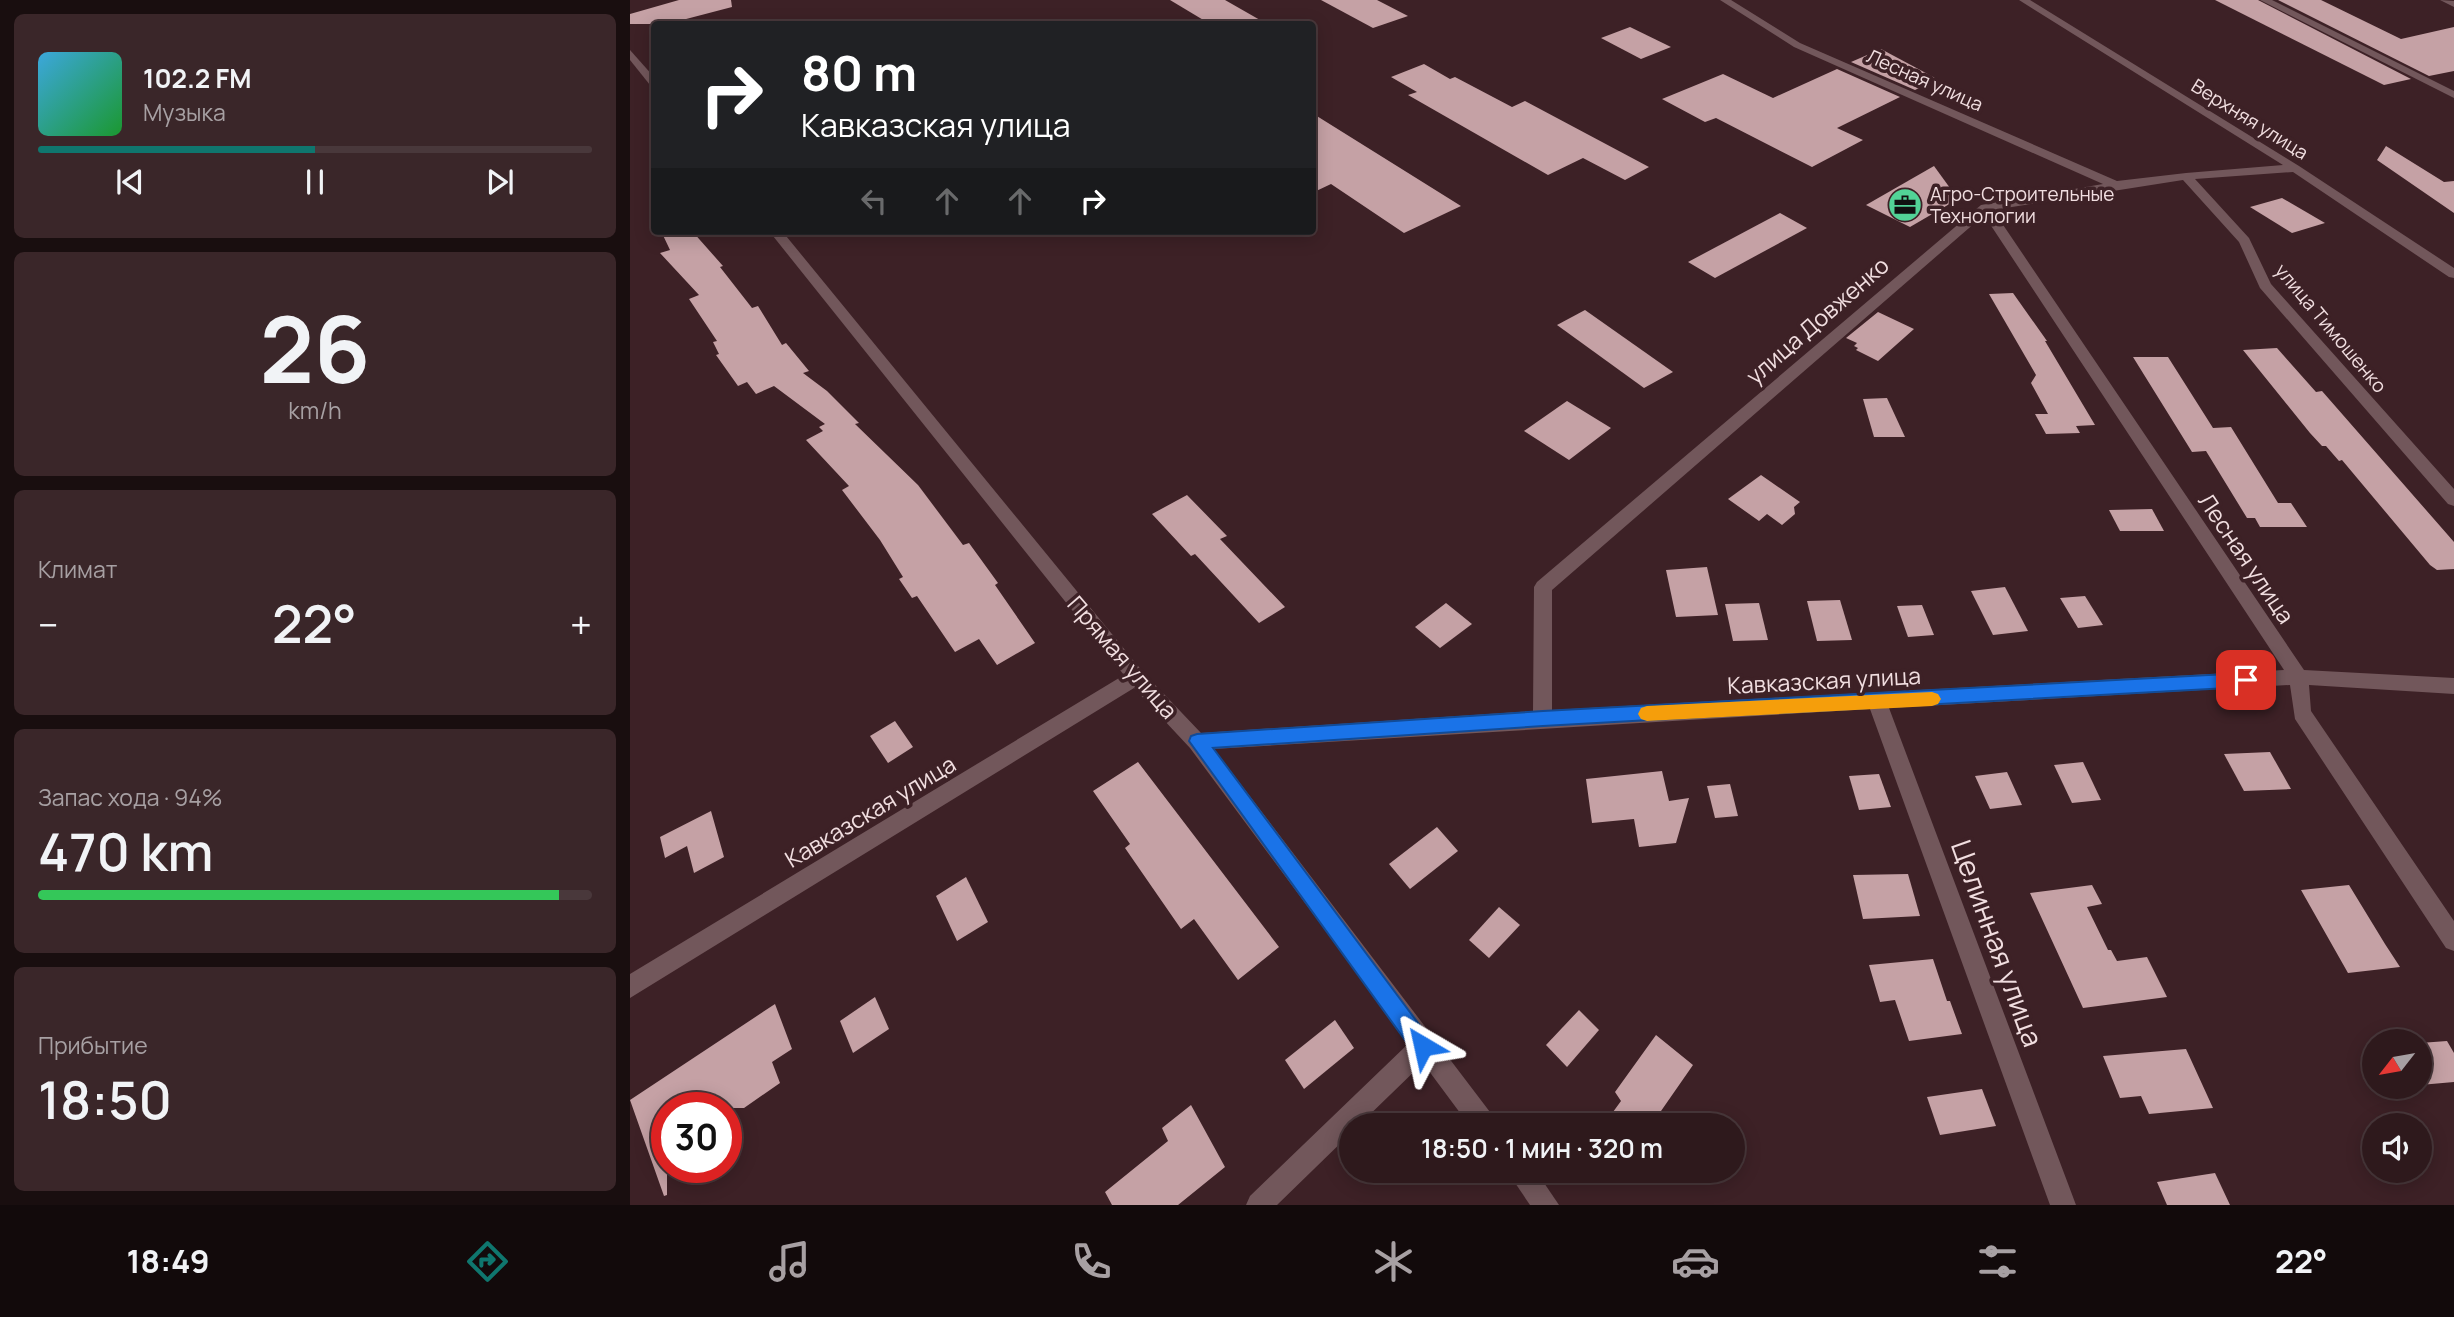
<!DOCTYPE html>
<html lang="ru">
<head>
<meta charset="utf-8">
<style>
	:root { --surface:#2e191c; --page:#3a2629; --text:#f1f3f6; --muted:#a7a0a3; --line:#49383b; --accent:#0f766e }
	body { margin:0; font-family:Manrope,sans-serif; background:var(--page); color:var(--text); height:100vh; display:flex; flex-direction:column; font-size:26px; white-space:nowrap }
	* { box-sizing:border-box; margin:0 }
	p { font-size:23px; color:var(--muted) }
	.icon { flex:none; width:38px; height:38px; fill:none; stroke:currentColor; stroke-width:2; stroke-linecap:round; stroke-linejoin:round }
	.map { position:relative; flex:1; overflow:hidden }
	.details { display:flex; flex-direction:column; gap:14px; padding:14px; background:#190e0f; width:630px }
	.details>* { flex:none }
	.hud { position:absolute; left:21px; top:21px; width:665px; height:214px; border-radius:7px; box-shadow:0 4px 18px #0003,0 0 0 2px var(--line); background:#202124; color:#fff; overflow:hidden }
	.needle { width:46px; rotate:239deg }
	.tools { position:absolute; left:1732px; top:1029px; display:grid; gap:14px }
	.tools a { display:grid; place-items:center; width:70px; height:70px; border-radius:50%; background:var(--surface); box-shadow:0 4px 18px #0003,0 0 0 2px var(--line); font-size:35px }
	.speed { position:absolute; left:21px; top:1092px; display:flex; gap:14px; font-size:35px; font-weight:700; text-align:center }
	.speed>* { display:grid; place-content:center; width:91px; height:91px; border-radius:50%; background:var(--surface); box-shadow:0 4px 18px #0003,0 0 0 2px var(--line); line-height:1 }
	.speed .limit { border:10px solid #d22; background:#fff; color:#111 }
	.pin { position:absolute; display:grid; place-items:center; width:60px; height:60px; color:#fff; margin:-30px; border-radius:14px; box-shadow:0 4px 10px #0006 }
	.me { position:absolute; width:77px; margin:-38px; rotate:324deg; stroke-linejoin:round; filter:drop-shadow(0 0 5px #0008) }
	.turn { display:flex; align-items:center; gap:24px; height:147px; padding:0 35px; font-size:32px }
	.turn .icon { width:91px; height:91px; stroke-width:2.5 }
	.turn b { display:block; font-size:49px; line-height:60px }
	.lanes { display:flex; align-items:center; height:66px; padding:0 35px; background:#0003; justify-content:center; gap:35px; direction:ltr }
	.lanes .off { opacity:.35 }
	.big { font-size:52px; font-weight:600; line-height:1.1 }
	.details .widget { flex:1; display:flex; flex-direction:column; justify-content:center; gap:10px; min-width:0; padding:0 24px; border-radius:10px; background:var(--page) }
	.details .dial { align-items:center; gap:0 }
	.dial b { font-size:91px; line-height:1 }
	.song { display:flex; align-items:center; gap:21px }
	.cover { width:84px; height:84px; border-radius:10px; background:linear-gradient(135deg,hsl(200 70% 55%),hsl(130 70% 35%)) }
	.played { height:7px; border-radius:4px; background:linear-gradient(90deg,var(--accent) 50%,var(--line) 50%) }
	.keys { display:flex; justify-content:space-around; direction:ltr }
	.heat { display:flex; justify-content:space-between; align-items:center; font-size:38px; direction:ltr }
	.charge { height:10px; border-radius:5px; background:linear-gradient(90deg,#34c759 94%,var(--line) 0) }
	.trip { position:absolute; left:709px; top:1113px; width:406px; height:70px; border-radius:35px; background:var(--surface); box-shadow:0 4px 18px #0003,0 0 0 2px var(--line); font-weight:600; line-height:70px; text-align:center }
	.tab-bar { display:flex; height:112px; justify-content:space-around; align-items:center; background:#120a0b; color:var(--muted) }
	.tab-bar .icon { width:49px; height:49px }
	.tab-bar .selected { color:var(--accent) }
	.tab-bar b { font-size:32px; color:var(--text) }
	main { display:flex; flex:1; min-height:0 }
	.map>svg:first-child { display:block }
</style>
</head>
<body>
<main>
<section class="details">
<div class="widget">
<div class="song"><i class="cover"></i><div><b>102.2 FM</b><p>Музыка</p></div></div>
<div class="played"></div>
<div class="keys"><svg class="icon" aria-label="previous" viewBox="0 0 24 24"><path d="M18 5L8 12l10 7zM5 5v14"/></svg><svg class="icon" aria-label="pause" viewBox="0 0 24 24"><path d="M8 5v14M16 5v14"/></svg><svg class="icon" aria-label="next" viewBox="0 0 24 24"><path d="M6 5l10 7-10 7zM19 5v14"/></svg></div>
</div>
<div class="widget dial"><b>26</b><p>km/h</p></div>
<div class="widget"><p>Климат</p>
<div class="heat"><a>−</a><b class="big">22°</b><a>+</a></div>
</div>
<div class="widget"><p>Запас хода · 94%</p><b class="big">470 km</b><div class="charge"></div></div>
<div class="widget"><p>Прибытие</p><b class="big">18:50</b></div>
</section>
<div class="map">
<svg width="1824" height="1205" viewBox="0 0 1824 1205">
	<rect width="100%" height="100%" fill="#3d2126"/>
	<g fill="#c5a1a5">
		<path d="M 49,0 L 101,0 L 102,7 L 37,24 L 0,24 L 0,14 Z"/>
		<path d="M 540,0 L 595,0 L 637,24 L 580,24 Z"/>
		<path d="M 691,0 L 747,0 L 778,16 L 743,28 Z"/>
		<path d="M 1585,0 L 1628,0 L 1781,79 L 1754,85 Z"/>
		<path d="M 1648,0 L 1691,0 L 1771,39 L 1824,27 L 1824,71 L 1799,76 Z"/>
		<path d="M 1000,27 L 1041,47 L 1011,59 L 971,38 Z"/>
		<path d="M 1251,49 L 1307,79 L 1285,90 L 1221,62 Z"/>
		<path d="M 794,64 L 820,79 L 825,77 L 882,107 L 895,101 L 1019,167 L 995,180 L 953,158 L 918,175 L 778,95 L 787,92 L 761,77 Z"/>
		<path d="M 1207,69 L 1270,97 L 1207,128 L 1233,140 L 1182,167 L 1086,118 L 1075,122 L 1032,99 L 1093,74 L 1143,98 Z"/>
		<path d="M 682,113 L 831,206 L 774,233 L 701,184 L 682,193 Z"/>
		<path d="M 1756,146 L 1814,182 L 1824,181 L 1824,213 L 1747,160 Z"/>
		<path d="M 1304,166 L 1328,199 L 1280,227 L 1236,205 Z"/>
		<path d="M 1652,198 L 1695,223 L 1662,233 L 1620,207 Z"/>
		<path d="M 1150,213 L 1177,228 L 1085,278 L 1058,262 Z"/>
		<path d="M 31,231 L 62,231 L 93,266 L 90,267 L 122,308 L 128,306 L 152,345 L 156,343 L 179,371 L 173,373 L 197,391 L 229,423 L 225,424 L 288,485 L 333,545 L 339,543 L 368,583 L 365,585 L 405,643 L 367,665 L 349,639 L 325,652 L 287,596 L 282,598 L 269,579 L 273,577 L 250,540 L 212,490 L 219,486 L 176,440 L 193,431 L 189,427 L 195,424 L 144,386 L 126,394 L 117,382 L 108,386 L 86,355 L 89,354 L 83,342 L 87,341 L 59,299 L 69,295 L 30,253 L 40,250 Z"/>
		<path d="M 1383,293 L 1417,341 L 1415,341 L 1465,425 L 1446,426 L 1450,433 L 1416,434 L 1405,414 L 1418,414 L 1401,383 L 1406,375 L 1359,294 Z"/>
		<path d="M 955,310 L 1043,372 L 1014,388 L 927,325 Z"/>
		<path d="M 1248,312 L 1284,329 L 1248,361 L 1226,350 L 1228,348 L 1224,346 L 1227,343 L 1216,338 Z"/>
		<path d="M 1647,348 L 1686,392 L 1692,391 L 1824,542 L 1824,569 L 1807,570 L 1800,565 L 1712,460 L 1709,461 L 1696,446 L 1692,446 L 1680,433 L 1613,350 Z"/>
		<path d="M 1503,357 L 1538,357 L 1583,428 L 1601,427 L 1648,503 L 1661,503 L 1677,527 L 1630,527 L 1625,518 L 1617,518 L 1576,451 L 1562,452 Z"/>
		<path d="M 1257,398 L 1275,437 L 1244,437 L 1233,399 Z"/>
		<path d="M 937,401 L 981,428 L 939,460 L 894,431 Z"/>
		<path d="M 1131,475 L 1170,502 L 1164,507 L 1165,514 L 1152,525 L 1137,514 L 1129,521 L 1098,499 Z"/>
		<path d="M 557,495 L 597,536 L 590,539 L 655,607 L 629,623 L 565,554 L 561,556 L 522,514 Z"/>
		<path d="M 1522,509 L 1534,531 L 1490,531 L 1479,510 Z"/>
		<path d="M 1077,567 L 1088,615 L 1046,617 L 1036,570 Z"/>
		<path d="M 1375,587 L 1398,631 L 1363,635 L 1341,591 Z"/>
		<path d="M 1455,596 L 1473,625 L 1448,628 L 1430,598 Z"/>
		<path d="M 1210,600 L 1222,640 L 1187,641 L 1177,601 Z"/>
		<path d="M 816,603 L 842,624 L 810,648 L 785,627 Z"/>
		<path d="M 1129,603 L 1138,640 L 1103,641 L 1095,604 Z"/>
		<path d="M 1292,605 L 1304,635 L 1278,637 L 1267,606 Z"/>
		<path d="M 265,721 L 283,747 L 258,763 L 240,736 Z"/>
		<path d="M 1640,752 L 1661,789 L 1614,791 L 1594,754 Z"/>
		<path d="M 508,762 L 649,947 L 608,980 L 564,919 L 551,929 L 495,848 L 500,844 L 463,791 Z"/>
		<path d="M 1453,762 L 1471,800 L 1442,803 L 1424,765 Z"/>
		<path d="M 1032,771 L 1039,801 L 1059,798 L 1046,843 L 1009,847 L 1004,819 L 962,823 L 956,779 Z"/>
		<path d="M 1377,772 L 1392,805 L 1360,809 L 1345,776 Z"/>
		<path d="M 1249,774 L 1261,807 L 1229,810 L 1219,776 Z"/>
		<path d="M 1100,784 L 1108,816 L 1085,818 L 1077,786 Z"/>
		<path d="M 81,811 L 94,857 L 64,873 L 57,846 L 35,858 L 30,837 Z"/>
		<path d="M 807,827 L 828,851 L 780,889 L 759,864 Z"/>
		<path d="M 1278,874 L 1290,916 L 1233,919 L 1223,875 Z"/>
		<path d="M 336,877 L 358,922 L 327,941 L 306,896 Z"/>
		<path d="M 1462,885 L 1472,904 L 1457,907 L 1478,950 L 1481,950 L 1487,961 L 1517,957 L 1537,997 L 1453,1008 L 1400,893 Z"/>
		<path d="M 1719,885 L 1755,944 L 1770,967 L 1718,973 L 1671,890 Z"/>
		<path d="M 869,907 L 890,925 L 859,958 L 839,940 Z"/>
		<path d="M 1303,959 L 1317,1001 L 1320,1001 L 1332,1034 L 1279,1041 L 1265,1000 L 1250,1002 L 1239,965 Z"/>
		<path d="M 245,997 L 259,1029 L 223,1053 L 210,1021 Z"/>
		<path d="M 145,1004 L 162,1049 L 142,1062 L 150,1083 L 114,1108 L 37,1108 L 37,1195 L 34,1196 L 0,1100 Z"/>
		<path d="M 949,1010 L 969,1030 L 937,1067 L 916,1045 Z"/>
		<path d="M 705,1020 L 724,1048 L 674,1089 L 655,1060 Z"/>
		<path d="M 1026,1035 L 1063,1065 L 1031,1111 L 1049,1125 L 998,1125 L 983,1112 L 991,1101 L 985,1092 Z"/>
		<path d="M 1817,1041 L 1824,1053 L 1824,1082 L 1790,1085 L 1790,1043 Z"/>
		<path d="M 1556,1049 L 1583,1108 L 1519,1114 L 1511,1096 L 1490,1098 L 1473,1056 Z"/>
		<path d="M 1352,1089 L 1366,1126 L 1310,1135 L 1297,1097 Z"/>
		<path d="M 561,1105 L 595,1167 L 548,1205 L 482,1205 L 475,1192 L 538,1141 L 532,1128 Z"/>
		<path d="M 1585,1173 L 1600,1205 L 1537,1205 L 1527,1182 Z"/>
	</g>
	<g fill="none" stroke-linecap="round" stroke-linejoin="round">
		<g fill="#72575b" fill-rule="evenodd">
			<path d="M 1090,0 L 1101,0 L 1170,43 L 1487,181 L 1556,173 L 1653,165 L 1389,0 L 1400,0 L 1669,166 L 1824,268 L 1824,278 L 1819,277 L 1663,172 L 1565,179 L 1619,238 L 1641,284 L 1824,489 L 1824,506 L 1818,504 L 1630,288 L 1609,242 L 1553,180 L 1363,210 L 1674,670 L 1824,678 L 1824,694 L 1679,685 L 1681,711 L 1824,921 L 1824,951 L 1816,948 L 1665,719 L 1660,685 L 1259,708 L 1446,1205 L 1420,1205 L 1240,709 L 584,749 L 863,1116 L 866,1125 L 839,1125 L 793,1063 L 729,1125 L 721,1125 L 721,1133 L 647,1205 L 616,1205 L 620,1196 L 779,1043 L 560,748 L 504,688 L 0,998 L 0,974 L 494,675 L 139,231 L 152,231 L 513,672 L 571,733 L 903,711 L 904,587 L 907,582 L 1351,205 L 1473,184 L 1164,47 ZM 1354,215 L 1654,670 L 922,710 L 922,590 Z"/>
			<path d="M 1630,0 L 1642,0 L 1824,91 L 1824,98 Z"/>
			<path d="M 1810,0 L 1824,1 L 1824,7 Z"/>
			<path d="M 0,50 L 24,77 L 24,86 L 20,85 L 0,60 Z"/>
			<path d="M 877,1171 L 906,1171 L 929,1205 L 900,1205 Z"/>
		</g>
	</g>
	<path fill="#1a73e8" stroke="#114b97" stroke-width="2" d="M 1616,673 L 1622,675 L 1625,680 L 1622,685 L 1616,687 L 913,726 L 583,748 L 800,1039 L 804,1046 L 800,1054 L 793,1057 L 785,1054 L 559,741 L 561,736 L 567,734 L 913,711 Z"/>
	<path fill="#f59e0b" d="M 1302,692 L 1308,694 L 1311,699 L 1308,704 L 1302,706 L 1017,721 L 1011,719 L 1008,714 L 1011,708 L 1017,706 Z"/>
	<defs>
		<g id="office-disc" transform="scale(1.75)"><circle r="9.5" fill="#52d397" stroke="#3d2126"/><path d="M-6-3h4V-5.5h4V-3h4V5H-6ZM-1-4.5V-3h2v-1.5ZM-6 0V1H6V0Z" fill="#111"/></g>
	</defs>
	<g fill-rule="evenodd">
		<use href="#office-disc" x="1275" y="205"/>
	</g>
	<g text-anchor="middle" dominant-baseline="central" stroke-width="7" stroke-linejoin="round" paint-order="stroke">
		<g font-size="19" fill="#f1dee0" stroke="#3d2126">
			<text transform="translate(1295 80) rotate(24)">Лесная улица</text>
			<text transform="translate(1620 119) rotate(32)">Верхняя улица</text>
			<text transform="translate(1701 328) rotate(50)">улица Тимошенко</text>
		</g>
		<g font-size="19" fill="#f1dee0" stroke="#3d2126" text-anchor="start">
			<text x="1300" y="194">Агро-Строительные<tspan x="1300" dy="22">Технологии</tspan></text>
		</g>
		<g font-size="23" fill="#f1dee0" stroke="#3d2126">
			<text transform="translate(1187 320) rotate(-41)">улица Довженко</text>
			<text transform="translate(1617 558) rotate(56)">Лесная улица</text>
			<text transform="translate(493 657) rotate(49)">Прямая улица</text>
			<text transform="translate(1194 680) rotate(-3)">Кавказская улица</text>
			<text transform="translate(240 811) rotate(-31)">Кавказская улица</text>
		</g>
		<g font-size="28" fill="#f1dee0" stroke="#3d2126">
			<text transform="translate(1368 943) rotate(70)">Целинная улица</text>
		</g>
	</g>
</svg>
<div class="tools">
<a><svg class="needle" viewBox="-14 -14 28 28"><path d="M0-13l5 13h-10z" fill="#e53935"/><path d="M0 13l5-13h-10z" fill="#a7a0a3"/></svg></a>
<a><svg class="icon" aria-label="sound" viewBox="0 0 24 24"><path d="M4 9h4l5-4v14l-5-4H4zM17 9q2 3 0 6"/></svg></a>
</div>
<div class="speed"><div class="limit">30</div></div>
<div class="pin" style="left:1616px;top:680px;background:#d93025"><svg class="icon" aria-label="arrive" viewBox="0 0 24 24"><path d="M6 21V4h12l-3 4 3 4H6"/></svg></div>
<svg class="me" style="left:793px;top:1046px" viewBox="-20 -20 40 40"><path d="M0-17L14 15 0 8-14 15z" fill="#1a73e8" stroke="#fff" stroke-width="4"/></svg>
<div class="trip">18:50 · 1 мин · 320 m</div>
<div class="hud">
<div class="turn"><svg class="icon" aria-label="right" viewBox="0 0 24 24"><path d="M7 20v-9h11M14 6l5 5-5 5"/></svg><div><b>80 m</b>Кавказская улица</div></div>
<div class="lanes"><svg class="icon off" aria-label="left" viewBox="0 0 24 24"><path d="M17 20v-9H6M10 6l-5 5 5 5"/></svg><svg class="icon off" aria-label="ahead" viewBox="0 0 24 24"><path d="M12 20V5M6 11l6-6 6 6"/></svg><svg class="icon off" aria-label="ahead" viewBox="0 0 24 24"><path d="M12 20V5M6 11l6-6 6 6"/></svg><svg class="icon" aria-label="right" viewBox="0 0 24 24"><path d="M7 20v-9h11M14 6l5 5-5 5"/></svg></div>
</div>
</div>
</main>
<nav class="tab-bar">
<b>18:49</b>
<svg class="icon selected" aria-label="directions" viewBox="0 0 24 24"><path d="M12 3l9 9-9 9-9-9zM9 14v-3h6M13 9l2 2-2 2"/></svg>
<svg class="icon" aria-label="music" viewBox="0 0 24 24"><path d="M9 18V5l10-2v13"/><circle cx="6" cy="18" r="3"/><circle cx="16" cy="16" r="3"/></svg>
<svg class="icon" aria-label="phone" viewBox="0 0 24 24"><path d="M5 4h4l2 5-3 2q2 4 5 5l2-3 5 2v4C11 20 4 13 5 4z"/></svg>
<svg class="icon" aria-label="climate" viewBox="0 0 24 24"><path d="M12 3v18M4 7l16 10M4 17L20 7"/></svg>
<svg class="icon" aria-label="car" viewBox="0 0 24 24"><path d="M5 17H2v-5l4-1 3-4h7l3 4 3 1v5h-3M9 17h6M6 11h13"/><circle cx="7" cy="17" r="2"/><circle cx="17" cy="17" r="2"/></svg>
<svg class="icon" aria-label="filters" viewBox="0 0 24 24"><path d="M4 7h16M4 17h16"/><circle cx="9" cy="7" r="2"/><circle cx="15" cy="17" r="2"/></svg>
<b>22°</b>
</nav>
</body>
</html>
